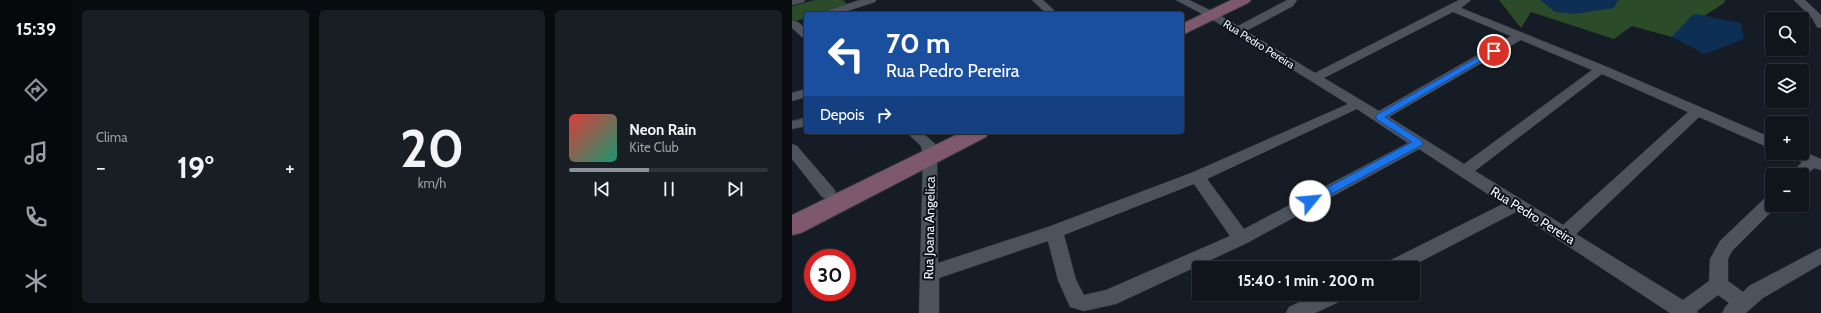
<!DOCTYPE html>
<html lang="pt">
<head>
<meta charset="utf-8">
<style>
	:root { --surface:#10151c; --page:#191e25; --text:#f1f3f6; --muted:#9c9fa3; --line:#30343b; --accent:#8c9099 }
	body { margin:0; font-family:Cabin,sans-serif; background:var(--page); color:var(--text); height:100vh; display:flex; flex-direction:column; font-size:15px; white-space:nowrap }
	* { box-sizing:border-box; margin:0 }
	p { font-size:13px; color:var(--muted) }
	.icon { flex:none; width:22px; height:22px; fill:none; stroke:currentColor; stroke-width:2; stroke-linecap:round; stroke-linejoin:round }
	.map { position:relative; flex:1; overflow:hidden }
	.panel { display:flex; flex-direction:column; gap:10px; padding:10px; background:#090c0f; width:720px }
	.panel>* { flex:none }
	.top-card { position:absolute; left:12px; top:12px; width:380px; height:122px; border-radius:4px; box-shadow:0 1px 3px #0004,0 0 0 1px var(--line); background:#1a4fa0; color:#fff; overflow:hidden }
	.buttons { position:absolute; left:973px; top:12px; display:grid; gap:8px }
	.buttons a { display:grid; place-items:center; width:44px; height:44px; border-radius:4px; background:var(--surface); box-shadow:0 1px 3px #0004,0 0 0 1px var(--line); font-size:20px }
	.speed { position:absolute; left:12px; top:249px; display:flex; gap:8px; font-size:20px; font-weight:700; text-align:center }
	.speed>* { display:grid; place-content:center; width:52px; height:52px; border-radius:50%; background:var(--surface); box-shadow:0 1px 3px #0004,0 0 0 1px var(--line); line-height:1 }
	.speed .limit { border:6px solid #d22; background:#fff; color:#111 }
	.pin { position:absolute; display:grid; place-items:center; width:34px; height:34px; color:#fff; margin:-17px; border:2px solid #fff; border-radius:50%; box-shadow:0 1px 4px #0007 }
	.me { position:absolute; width:44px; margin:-22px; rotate:62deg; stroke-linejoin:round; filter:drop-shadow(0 0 3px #0008) }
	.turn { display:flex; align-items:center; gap:14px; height:84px; padding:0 16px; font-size:18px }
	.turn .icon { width:52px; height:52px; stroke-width:2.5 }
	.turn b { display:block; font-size:28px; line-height:34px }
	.then { display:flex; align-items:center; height:38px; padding:0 16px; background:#0003; gap:8px; font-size:15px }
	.big { font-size:30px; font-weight:700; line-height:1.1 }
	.panel .card { flex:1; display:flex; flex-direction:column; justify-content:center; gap:6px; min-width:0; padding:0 14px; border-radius:6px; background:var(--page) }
	.panel .dial { align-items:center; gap:0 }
	.dial b { font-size:52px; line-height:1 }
	.song { display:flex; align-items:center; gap:12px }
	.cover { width:48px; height:48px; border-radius:6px; background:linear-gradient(135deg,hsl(0 70% 55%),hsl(160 70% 35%)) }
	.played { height:4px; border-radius:2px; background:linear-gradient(90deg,var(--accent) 40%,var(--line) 40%) }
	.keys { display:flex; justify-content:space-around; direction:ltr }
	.heat { display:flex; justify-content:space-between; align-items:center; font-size:22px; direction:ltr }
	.panel .tiles { flex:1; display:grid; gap:10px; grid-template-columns:repeat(3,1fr) }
	.trip { position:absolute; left:400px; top:261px; width:228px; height:40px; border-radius:4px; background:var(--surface); box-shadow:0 1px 3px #0004,0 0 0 1px var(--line); font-weight:700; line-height:40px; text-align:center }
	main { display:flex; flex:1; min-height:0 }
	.dock { display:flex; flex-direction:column; width:72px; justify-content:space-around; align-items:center; background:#06080b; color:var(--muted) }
	.dock .icon { width:28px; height:28px }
	.dock .current { color:var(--accent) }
	.dock b { font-size:18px; color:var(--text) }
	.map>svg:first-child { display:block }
</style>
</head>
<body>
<main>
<nav class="dock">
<b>15:39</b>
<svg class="icon current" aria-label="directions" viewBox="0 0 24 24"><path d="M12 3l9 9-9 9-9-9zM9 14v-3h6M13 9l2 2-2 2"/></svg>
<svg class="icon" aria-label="music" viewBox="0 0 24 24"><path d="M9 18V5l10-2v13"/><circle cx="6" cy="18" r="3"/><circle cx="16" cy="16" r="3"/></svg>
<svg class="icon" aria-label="phone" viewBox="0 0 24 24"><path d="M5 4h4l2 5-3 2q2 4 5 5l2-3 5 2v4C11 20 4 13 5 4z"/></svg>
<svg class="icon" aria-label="climate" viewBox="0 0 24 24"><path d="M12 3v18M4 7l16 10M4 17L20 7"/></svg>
</nav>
<section class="panel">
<div class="tiles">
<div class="card"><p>Clima</p>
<div class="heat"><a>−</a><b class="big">19°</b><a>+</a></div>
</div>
<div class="card dial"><b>20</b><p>km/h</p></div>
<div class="card">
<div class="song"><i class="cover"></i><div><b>Neon Rain</b><p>Kite Club</p></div></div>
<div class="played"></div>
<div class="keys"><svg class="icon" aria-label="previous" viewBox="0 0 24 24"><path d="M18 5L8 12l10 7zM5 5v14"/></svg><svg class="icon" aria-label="pause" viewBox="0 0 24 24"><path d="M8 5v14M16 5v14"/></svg><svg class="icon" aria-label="next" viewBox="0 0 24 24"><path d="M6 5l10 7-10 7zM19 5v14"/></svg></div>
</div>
</div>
</section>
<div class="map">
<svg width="1029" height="313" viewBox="0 0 1029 313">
	<rect width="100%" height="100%" fill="#161c25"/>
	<g fill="#2c4c29">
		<path d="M 23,0 L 51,0 L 56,5 L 26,14 L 14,14 L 14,18 L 0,22 L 0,6 Z"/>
		<path d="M 707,0 L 933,0 L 932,3 L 880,37 L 840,26 L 822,39 L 739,12 L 729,28 Z"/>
	</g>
	<g fill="#0c2f53">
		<path d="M 748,0 L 826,0 L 822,8 L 782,14 L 763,12 Z"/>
		<path d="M 904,14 L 949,23 L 952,39 L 913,54 L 880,37 L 899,16 Z"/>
	</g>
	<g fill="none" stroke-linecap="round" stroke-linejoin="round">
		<g stroke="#32363d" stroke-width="1">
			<g id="street">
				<path d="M 0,0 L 13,0 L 12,2 L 0,5 Z"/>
				<path d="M 68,0 L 84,0 L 83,2 L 46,14 L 30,14 L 31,12 Z"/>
				<path d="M 240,0 L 251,0 L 266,14 L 255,14 Z"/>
				<path d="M 384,0 L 397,0 L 424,13 L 446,26 L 495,0 L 505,0 L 501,6 L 454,31 L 523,73 L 667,0 L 679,0 L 669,8 L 813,66 L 980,138 L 980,149 L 907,117 L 784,234 L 891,300 L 917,281 L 918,259 L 928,241 L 974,197 L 980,195 L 980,205 L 986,205 L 940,251 L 936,259 L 936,281 L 951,292 L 957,286 L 1029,248 L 1029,264 L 971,298 L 954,313 L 930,313 L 933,307 L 937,303 L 926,295 L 905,311 L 906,313 L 878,313 L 724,212 L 616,268 L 590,268 L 593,263 L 711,204 L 627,149 L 455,243 L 324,304 L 292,311 L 278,307 L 266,280 L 256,241 L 147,278 L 147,313 L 127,313 L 131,156 L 129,146 L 114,132 L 130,132 L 143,144 L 145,156 L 146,263 L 256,227 L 399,173 L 556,104 L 416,17 ZM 661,12 L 719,36 L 587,111 L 532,78 ZM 729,40 L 800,70 L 672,164 L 597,117 ZM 810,74 L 896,112 L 771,225 L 683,171 ZM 565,109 L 616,143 L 452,229 L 415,179 ZM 402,184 L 438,236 L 314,290 L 292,295 L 284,280 L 272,235 Z"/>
				<path d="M 1002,0 L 1013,0 L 1029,15 L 1029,28 L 1025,27 L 1020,18 Z"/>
				<path d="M 0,21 L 6,22 L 14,29 L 14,38 L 10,37 L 0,28 Z"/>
				<path d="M 14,89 L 14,97 L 0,101 L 0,93 Z"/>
				<path d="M 14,118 L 14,126 L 0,129 L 0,121 Z"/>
				<path d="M 0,144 L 5,146 L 42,189 L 44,193 L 42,197 L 36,199 L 30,197 L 0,159 Z"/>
				<path d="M 1010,151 L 1029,159 L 1029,170 L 1022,168 L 1010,179 L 1010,175 L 998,175 L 1010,162 L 996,156 L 994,153 L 1010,153 Z"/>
				<path d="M 525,294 L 554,294 L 551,300 L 523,313 L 494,313 L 497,307 Z"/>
			</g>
		</g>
		<g stroke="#32363d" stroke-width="2">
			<g id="secondary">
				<path d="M 439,0 L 459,0 L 456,3 L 390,35 L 390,24 Z"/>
				<path d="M 170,132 L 197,132 L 194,137 L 9,233 L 0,235 L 0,215 Z"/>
			</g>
		</g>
		<use href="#street" fill="#4c535d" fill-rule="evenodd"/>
		<use href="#secondary" fill="#7e586c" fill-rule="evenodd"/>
	</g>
	<path fill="#1a73e8" stroke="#114b97" d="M 700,49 L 706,51 L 593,117 L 630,141 L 631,143 L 630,145 L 521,204 L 514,204 L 513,201 L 514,199 L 620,142 L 584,119 L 584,115 Z"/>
	<g text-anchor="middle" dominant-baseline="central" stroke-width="4" stroke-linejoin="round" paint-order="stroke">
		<g font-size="11" fill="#f0f4fb" stroke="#0d131b">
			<text transform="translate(467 44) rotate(32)">Rua Pedro Pereira</text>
		</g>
		<g font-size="13" fill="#f0f4fb" stroke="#0d131b">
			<text transform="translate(741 215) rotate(32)">Rua Pedro Pereira</text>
			<text transform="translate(137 228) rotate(-89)">Rua Joana Angelica</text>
		</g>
	</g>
</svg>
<div class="buttons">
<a><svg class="icon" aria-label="search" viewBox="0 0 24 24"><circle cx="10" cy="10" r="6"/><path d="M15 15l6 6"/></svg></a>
<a><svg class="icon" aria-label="layers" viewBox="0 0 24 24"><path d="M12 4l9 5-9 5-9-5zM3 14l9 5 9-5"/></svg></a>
<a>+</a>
<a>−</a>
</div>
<div class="speed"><div class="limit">30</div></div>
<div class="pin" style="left:702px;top:51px;background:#d93025"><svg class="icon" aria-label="arrive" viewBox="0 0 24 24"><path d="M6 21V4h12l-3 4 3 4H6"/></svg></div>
<svg class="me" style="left:518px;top:201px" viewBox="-20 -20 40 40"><circle r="19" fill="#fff"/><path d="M0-13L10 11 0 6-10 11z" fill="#1a73e8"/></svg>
<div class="trip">15:40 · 1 min · 200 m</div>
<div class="top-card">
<div class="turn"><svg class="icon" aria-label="left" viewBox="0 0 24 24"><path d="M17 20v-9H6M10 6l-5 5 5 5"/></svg><div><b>70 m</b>Rua Pedro Pereira</div></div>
<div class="then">Depois<svg class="icon" aria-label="right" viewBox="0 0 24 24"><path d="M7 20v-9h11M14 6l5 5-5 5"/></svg></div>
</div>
</div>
</main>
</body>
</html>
